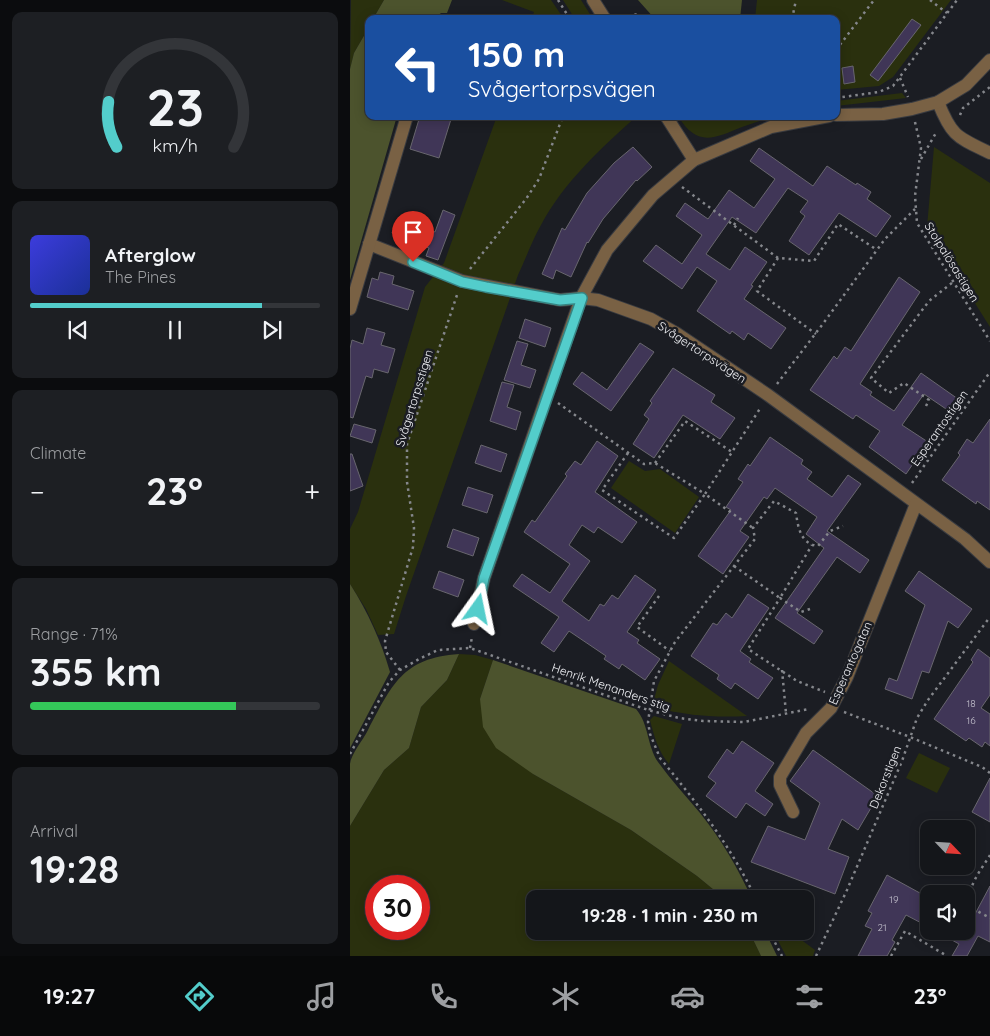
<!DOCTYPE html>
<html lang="en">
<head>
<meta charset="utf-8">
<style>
	:root { --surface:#14161a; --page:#1d1f23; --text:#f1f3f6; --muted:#9d9fa2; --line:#333539; --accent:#53cdcb }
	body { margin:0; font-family:Quicksand,sans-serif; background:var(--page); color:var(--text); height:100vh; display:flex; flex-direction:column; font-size:19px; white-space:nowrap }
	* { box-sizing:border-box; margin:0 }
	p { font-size:16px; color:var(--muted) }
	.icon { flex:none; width:28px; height:28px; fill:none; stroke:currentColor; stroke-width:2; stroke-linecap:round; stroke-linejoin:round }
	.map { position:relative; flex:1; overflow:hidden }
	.details { display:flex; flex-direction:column; gap:12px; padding:12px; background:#0b0c0e; width:350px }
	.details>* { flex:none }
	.hud { position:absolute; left:15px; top:15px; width:475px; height:105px; border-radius:10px; box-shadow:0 2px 12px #0003,0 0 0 1px var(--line); background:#1a4fa0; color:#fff; overflow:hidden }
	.needle { width:32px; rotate:115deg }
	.buttons { position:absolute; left:570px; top:820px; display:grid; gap:10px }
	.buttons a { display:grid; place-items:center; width:55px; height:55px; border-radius:10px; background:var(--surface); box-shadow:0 2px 12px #0003,0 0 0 1px var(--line); font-size:25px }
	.speed { position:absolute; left:15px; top:875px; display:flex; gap:10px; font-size:25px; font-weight:700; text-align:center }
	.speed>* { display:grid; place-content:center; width:65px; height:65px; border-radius:50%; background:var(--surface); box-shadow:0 2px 12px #0003,0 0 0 1px var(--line); line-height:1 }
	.speed .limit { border:8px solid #d22; background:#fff; color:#111 }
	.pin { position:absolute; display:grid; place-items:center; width:42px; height:42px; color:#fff; margin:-51px -21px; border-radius:50% 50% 50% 0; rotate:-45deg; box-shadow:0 0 5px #0007 }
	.pin .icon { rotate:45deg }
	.me { position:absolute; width:55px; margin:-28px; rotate:12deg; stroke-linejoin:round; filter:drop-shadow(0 0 4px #0008) }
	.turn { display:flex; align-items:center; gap:18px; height:105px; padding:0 20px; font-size:22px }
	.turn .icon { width:65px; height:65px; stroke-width:2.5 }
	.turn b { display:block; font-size:35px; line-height:42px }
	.big { font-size:38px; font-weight:700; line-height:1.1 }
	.details .widget { flex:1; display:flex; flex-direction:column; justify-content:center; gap:8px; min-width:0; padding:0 18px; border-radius:10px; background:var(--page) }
	.details .dial { align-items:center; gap:0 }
	.dial svg { height:130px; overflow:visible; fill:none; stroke:var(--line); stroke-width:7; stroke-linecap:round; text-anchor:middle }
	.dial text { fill:var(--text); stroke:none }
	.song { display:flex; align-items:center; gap:15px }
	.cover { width:60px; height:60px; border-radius:8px; background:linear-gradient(135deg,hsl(240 70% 55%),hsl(230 70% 35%)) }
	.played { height:5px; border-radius:2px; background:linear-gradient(90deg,var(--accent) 80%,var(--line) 80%) }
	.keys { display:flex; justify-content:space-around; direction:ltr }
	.heat { display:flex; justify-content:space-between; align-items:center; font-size:28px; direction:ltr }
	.charge { height:8px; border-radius:4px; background:linear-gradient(90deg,#34c759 71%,var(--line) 0) }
	.trip { position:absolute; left:176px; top:890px; width:288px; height:50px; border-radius:10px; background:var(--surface); box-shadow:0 2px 12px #0003,0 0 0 1px var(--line); font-weight:700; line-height:50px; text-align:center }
	.menu { display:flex; height:80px; justify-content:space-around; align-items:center; background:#08090a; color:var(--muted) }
	.menu .icon { width:35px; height:35px }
	.menu .active { color:var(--accent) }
	.menu b { font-size:22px; color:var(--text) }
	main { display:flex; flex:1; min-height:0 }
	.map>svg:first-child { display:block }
</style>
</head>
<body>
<main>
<section class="details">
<div class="widget dial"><svg viewBox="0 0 100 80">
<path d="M14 69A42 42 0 1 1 86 69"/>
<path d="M14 69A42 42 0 0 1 9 41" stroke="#53cdcb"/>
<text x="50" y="56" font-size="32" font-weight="700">23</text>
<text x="50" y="72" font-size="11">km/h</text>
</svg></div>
<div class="widget">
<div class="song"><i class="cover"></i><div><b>Afterglow</b><p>The Pines</p></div></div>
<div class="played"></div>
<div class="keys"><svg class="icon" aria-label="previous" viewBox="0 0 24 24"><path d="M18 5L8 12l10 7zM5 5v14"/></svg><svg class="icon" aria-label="pause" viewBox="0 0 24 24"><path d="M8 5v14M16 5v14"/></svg><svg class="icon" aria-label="next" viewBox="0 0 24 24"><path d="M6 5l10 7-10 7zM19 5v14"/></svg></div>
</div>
<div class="widget"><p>Climate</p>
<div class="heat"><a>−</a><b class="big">23°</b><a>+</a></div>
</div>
<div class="widget"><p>Range · 71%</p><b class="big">355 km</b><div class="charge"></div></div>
<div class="widget"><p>Arrival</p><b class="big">19:28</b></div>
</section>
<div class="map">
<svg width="640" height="956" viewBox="0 0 640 956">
	<rect width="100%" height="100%" fill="#1b1d23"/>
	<g fill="#2a300e" fill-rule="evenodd">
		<path d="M 1,0 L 34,0 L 23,19 L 19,19 L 19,27 L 4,53 L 0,69 Z"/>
		<path d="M 152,0 L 201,0 L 214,19 L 182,19 L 184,12 Z"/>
		<path d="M 213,0 L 231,0 L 243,19 L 225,19 Z"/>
		<path d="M 407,0 L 601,0 L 543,77 L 529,86 L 486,90 L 486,19 L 405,19 Z"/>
		<path d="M 552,93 L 556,98 L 486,106 L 486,101 Z"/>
		<path d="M 147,116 L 287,116 C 251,148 214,182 191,225 C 182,241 176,258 168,275 L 56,596 L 44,634 L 28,635 L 16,609 L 0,584 L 0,529 L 8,512 L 75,287 L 94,263 Z"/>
		<path d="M 328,116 L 426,116 C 414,119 403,123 392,127 C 363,139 347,147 328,116 Z"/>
		<path d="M 584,147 L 640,183 L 640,327 L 577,227 Z"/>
		<path d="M 279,461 L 295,471 L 310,469 L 349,497 L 325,533 L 261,488 Z"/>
		<path d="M 109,654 L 125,655 L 143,660 L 130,699 L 183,774 L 281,830 L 347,876 L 375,899 L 185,899 L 185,931 L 399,931 L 411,956 L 0,956 L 0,826 L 34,770 L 59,748 L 71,707 L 97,680 ZM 26,886 L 69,886 L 69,929 L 26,929 Z"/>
		<path d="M 319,661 L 397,716 C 364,718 334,715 302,707 L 308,685 Z"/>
		<path d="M 304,716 L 332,724 L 319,764 C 308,751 304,736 300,720 Z"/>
		<path d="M 569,753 L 600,768 L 587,793 L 556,778 Z"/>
		<path d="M 423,931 L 439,931 L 465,950 L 463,956 L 436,956 Z"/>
	</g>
	<g fill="#4c532d">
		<path d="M 34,0 L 102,0 L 97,13 L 91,13 L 84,19 L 23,19 Z"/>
		<path d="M 288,0 L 392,0 L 390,19 L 305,19 Z"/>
		<path d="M 19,27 L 19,116 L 47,116 L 0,280 L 0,69 L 4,53 Z"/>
		<path d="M 0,584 C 18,612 31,641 40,672 L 0,748 Z"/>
		<path d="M 109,654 L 97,680 L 71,707 L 59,748 L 34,770 L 0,826 C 0,806 0,784 0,764 C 1,754 13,740 18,730 C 42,685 52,658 109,654 Z"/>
		<path d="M 143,660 L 286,709 C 299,724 297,746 308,762 C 321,780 336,796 350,813 C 371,839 388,868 402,899 L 375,899 L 347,876 L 281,830 L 183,774 L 146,748 L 133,727 L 130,699 Z"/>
		<path d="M 399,931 L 415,931 L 427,956 L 411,956 Z"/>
	</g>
	<g fill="#403657" stroke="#68666e">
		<path d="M 562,19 L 571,25 L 528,81 L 520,75 Z"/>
		<path d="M 503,66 L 505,82 L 494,84 L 492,68 Z"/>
		<path d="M 70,116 L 102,116 L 89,158 L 60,149 Z"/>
		<path d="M 283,147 L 302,167 L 287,181 L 286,180 L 253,219 L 238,243 L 237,242 L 221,277 L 206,270 L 203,279 L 192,274 L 212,228 L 215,230 L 237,193 L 264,163 Z"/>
		<path d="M 409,148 L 463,186 L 477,166 L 506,185 L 507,183 L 521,192 L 517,199 L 541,216 L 526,237 L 489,213 L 459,255 L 439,241 L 455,216 L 450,212 L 458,201 L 438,188 L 406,233 L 382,217 L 356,254 L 380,270 L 395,247 L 417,262 L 401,285 L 403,286 L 394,299 L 436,328 L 421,349 L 398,333 L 394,340 L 382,331 L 380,334 L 347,311 L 367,281 L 347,267 L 332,289 L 293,261 L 306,245 L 332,264 L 352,235 L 326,216 L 335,203 L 358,219 L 379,190 L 404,208 L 425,179 L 400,161 Z"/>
		<path d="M 93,210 L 105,215 L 88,260 L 76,256 L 79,248 L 42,233 L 49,217 L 85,232 Z"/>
		<path d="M 30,272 L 44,276 L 42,284 L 64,291 L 58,310 L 17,297 L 22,278 L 28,280 Z"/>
		<path d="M 549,277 L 570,292 L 510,384 L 522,392 L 520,395 L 544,411 L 571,373 L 608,399 L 599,411 L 574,394 L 552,425 L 578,442 L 556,474 L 519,447 L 530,431 L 506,415 L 503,419 L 460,390 L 484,356 L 487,359 L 495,347 L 501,351 Z"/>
		<path d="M 175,319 L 201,328 L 195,347 L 169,338 Z"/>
		<path d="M 17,328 L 35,333 L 31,345 L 45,349 L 38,373 L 24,369 L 22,378 L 16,376 L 3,418 L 0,417 L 0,349 L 2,340 L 13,344 Z"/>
		<path d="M 167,341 L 178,344 L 171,365 L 186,370 L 180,388 L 154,380 Z"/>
		<path d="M 290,343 L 304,352 L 261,411 L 223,384 L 232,372 L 257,390 Z"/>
		<path d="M 323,368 L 365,395 L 361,402 L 385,418 L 370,439 L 333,415 L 304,458 L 283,444 L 299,419 L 294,415 L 302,403 L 300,401 Z"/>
		<path d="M 152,382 L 164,385 L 157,407 L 171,412 L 166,430 L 140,421 Z"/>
		<path d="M 640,419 L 640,510 L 627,501 L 626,504 L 592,480 L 610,455 L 608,453 L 617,439 L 623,443 Z"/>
		<path d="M 4,424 L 26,430 L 22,443 L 0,436 Z"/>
		<path d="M 420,437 L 453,460 L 451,464 L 462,472 L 457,479 L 482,497 L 498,475 L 511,484 L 477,531 L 519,560 L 510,573 L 487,557 L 447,613 L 473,631 L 464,644 L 425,618 L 474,548 L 456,534 L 467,517 L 425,488 L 417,499 L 414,497 L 390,531 L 399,537 L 373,574 L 348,556 L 381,510 L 376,507 L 393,482 L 388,479 L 398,464 L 400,466 Z"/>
		<path d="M 247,441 L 268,456 L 245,492 L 287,522 L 272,543 L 248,527 L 244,533 L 232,525 L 219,545 L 240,561 L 212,601 L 239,621 L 250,604 L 254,606 L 262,595 L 268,599 L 285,575 L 306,590 L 277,632 L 289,640 L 287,643 L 310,659 L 295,680 L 272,664 L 269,669 L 254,659 L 256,656 L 219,631 L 204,652 L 191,643 L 209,617 L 163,586 L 172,574 L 200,593 L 220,564 L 174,532 L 182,520 L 185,522 L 217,476 L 215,474 L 225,461 L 231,465 Z"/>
		<path d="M 131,445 L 157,454 L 151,472 L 125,463 Z"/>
		<path d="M 0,454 L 2,454 L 13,486 L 0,491 Z"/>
		<path d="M 118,487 L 143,495 L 137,513 L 112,505 Z"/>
		<path d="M 103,529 L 129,538 L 123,556 L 97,547 Z"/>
		<path d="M 89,571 L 114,580 L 108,597 L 83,588 Z"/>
		<path d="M 569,571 L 622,609 L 608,628 L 598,621 L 579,673 L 572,671 L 562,699 L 535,689 L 539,678 L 547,681 L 575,605 L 555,591 Z"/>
		<path d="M 398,594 L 419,608 L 390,651 L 401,659 L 399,662 L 423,678 L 408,699 L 385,683 L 381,689 L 367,679 L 369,675 L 341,656 L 363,623 L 367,625 L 376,613 L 382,618 Z"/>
		<path d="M 628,649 L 640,658 L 640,695 L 631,708 L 640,714 L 640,746 L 635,742 L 632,747 L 619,738 L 616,741 L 584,719 L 623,662 L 621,660 Z"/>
		<path d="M 392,741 L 424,763 L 405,791 L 423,804 L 415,816 L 396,803 L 386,818 L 356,796 L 366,783 L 358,777 L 377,749 L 383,754 Z"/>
		<path d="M 463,750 L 528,796 L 508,830 L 492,819 L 478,849 L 499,857 L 485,894 L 401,862 L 418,826 L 455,840 L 470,803 L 440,781 Z"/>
		<path d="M 640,778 L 640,822 L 622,812 Z"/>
		<path d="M 537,875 L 579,898 L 579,927 L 556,915 L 542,940 L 545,942 L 537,956 L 508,956 L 522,929 L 515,926 L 522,913 L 518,911 Z"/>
		<path d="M 640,886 L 640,942 L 628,936 L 617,956 L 602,956 L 609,944 L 586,931 L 616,931 Z"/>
	</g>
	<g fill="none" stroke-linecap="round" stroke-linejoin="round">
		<g stroke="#393b40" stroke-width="14">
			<g id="street">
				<path d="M 243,0 L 255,19"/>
				<path d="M 588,102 C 602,137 607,137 640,153"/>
				<path d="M 486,115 L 533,114 L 562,109 L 588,102 L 616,85 L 640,60"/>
				<path d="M 316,116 L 344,160"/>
				<path d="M 19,244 L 112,281 L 210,300 L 231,298 L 248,300 L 301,319 L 326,333 L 418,395 L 615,539 L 640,562"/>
				<path d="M 0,309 L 57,116"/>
				<path d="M 124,624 L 134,578 L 211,355 L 231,298 L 257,250 L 303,195 L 344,160 L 421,127 L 479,116"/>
				<path d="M 443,812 L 430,785 L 430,777 L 456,733 L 481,708 L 497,677 L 566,504"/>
			</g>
		</g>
		<g stroke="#85878c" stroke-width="2.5" stroke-dasharray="2.5 4" stroke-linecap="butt">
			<path d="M 208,0 L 220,19"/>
			<path d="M 580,0 L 597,13"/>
			<path d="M 272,19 L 287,14 L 297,19"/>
			<path d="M 442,19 L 446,0"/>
			<path d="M 486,50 L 524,0"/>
			<path d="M 550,78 L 558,97"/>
			<path d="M 486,98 L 529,92 L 543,86 L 607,0"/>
			<path d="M 610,115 L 613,108 L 640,87"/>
			<path d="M 565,122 L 571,148 L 565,196 L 567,223 L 640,341"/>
			<path d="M 571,159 L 587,131"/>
			<path d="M 332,187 L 428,258 L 464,261 L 488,224 L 527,250"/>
			<path d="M 384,225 L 388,218"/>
			<path d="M 428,258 L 407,291 L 466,334"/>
			<path d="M 120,269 L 176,199 L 189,179 L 213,116"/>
			<path d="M 427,384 L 472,325 L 535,239 L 565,209"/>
			<path d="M 208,403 L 294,464 L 305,463 L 355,494 L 411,407"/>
			<path d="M 576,406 L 579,400 L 554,383 L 539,393 L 521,378 L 579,301 L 603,282"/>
			<path d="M 278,453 L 252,490 L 324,538 L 355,494 L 403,528"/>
			<path d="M 305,463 L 335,421 L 382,452"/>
			<path d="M 562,483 L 640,372"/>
			<path d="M 384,566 L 430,598 L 462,545"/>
			<path d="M 309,596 L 287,627 L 320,651"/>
			<path d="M 460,609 L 451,612 L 430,598 L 398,649 L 447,681 L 475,692"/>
			<path d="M 120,648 L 122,637"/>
			<path d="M 50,670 L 36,652 L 35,641 L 63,547 L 64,528 L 57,482 L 57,444 L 108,292"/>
			<path d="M 432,670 L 436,713"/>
			<path d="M 494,712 L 560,737 L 632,767 L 640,773"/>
			<path d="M 0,754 L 39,682 L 50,670 L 69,659 L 88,650 L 120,648 L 298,710 L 329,718 L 353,721 L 394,722 L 459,709"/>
			<path d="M 640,855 C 632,869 612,892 623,907 C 627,912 635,915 640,918"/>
			<path d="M 406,899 C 381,846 347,803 310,758 L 300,734 L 298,722 L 304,681 L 325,642 L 405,539 L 403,528 L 424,501 L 446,513 C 448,528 451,544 468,546 L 480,531 L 493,526"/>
			<path d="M 419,931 L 432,956"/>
			<path d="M 466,956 L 497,890 L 552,761 L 567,718 L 578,700 L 640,617"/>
			<path d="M 541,956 L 555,931 L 597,956"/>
		</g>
		<use href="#street" stroke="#796144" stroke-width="12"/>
	</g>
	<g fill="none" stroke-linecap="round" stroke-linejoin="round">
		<g stroke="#368584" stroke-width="12">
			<path id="route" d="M 63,262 L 112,282 L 136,287 L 210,300 L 232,298 L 134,578 L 128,609"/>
		</g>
		<use href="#route" stroke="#53cdcb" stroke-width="9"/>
	</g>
	<g text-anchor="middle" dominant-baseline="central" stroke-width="5" stroke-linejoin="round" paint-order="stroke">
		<g font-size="10" fill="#c4c2ce">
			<text x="621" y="703">18</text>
			<text x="621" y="720">16</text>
			<text x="544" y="899">19</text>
			<text x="532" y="927">21</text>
		</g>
		<g font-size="12" fill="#f0f1f5" stroke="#1b1d23">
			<text transform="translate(602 262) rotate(58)">Stolpalösastigen</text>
			<text transform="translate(352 352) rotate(33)">Svågertorpsvägen</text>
			<text transform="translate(64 398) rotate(-73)">Svågertorpsstigen</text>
			<text transform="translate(589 428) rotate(-55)">Esperantostigen</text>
			<text transform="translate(500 663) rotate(-66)">Esperantogatan</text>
			<text transform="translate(261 687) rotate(19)">Henrik Menanders stig</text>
			<text transform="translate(535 777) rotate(-68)">Dekorstigen</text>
		</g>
	</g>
</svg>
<div class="buttons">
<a><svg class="needle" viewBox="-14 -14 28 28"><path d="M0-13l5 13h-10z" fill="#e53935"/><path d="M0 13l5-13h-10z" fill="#9d9fa2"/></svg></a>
<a><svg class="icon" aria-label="sound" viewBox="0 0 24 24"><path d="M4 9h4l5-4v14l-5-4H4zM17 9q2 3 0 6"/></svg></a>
</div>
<div class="speed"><div class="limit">30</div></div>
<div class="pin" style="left:63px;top:262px;background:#d93025"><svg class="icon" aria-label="arrive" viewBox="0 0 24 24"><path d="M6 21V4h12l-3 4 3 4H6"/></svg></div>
<svg class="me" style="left:128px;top:609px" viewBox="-20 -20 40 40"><path d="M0-17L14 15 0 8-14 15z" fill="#53cdcb" stroke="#fff" stroke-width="4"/></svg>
<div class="trip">19:28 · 1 min · 230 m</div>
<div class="hud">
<div class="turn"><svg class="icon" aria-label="left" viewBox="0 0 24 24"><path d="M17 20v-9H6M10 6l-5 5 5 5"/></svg><div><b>150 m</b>Svågertorpsvägen</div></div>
</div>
</div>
</main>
<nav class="menu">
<b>19:27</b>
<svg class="icon active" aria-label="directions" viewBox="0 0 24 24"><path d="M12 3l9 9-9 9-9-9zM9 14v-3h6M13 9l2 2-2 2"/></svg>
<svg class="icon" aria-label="music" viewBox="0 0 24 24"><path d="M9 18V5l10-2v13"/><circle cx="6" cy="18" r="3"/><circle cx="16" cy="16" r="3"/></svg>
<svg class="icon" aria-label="phone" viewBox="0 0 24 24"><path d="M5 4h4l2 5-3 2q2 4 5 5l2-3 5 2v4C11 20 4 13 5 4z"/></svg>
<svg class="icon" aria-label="climate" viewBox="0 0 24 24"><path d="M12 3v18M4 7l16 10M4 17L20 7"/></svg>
<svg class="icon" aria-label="car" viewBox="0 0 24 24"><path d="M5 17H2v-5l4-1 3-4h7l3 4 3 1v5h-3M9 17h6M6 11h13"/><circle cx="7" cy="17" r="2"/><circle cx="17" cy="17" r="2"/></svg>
<svg class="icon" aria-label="filters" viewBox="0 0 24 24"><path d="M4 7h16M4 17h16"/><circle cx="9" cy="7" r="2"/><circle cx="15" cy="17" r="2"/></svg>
<b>23°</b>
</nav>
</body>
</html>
